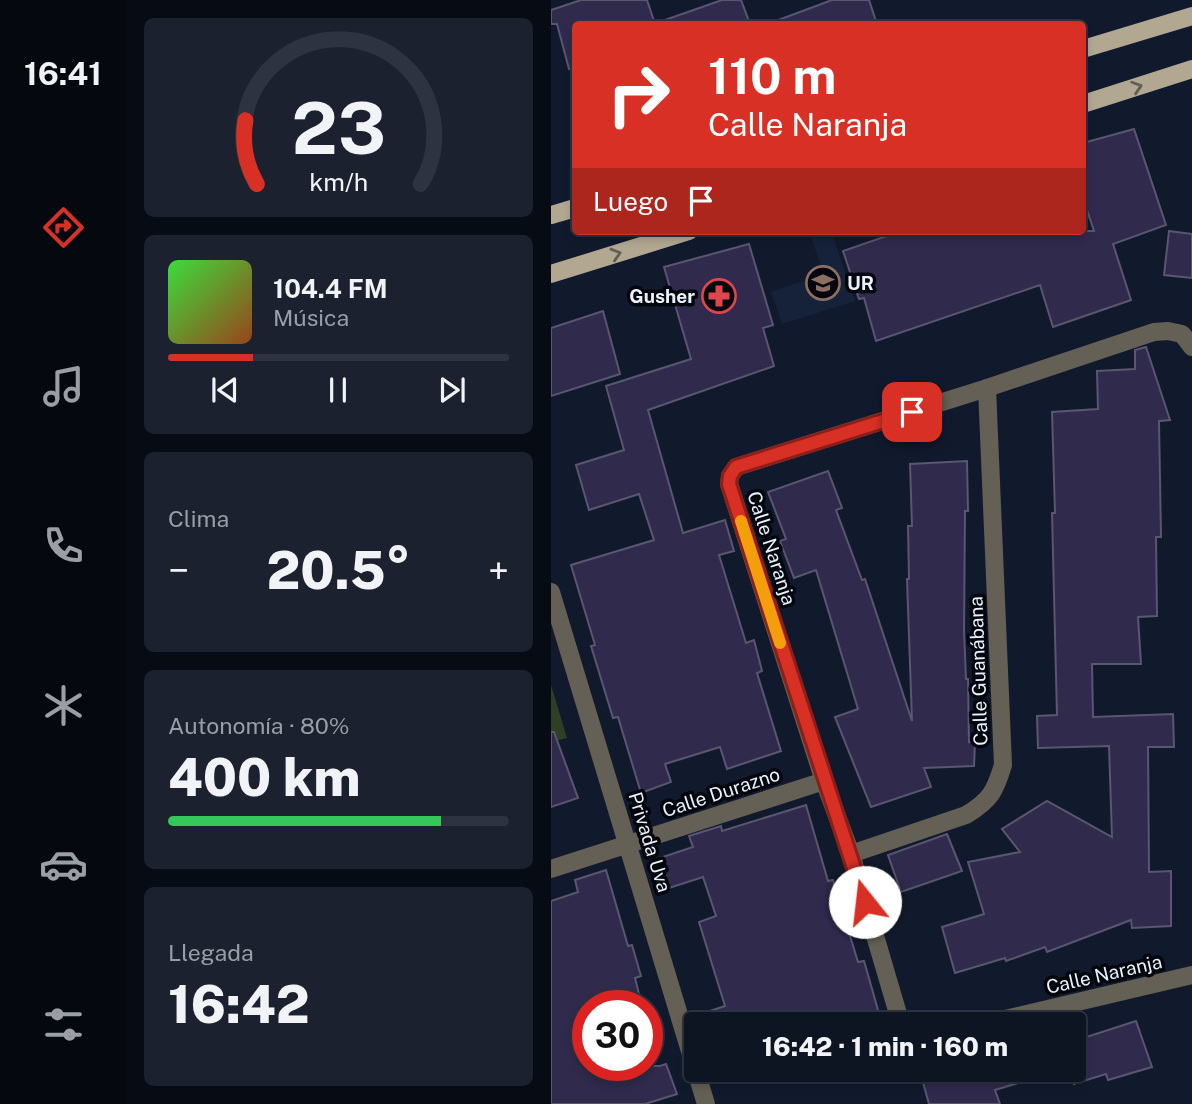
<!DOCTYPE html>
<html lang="es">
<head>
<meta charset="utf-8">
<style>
	:root { --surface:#0d1422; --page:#1b212f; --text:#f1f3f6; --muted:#9a9ea5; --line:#2d3340; --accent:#d93025 }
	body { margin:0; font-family:"Public Sans",sans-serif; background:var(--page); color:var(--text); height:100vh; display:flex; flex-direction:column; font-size:26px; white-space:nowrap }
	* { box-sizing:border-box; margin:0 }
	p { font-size:23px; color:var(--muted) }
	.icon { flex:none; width:38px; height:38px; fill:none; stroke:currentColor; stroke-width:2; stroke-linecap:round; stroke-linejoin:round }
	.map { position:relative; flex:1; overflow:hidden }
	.sheet { display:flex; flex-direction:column; gap:18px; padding:18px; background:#070b13; width:425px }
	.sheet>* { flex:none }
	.hud { position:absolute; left:21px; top:21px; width:514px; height:214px; border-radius:7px; box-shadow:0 4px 10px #0003,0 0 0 2px var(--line); background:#d93025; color:#fff; overflow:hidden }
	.speed { position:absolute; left:21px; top:990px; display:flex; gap:14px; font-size:35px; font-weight:700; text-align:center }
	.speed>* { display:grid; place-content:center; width:91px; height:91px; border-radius:50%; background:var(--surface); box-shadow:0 4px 10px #0003,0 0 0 2px var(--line); line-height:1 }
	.speed .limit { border:10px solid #d22; background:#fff; color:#111 }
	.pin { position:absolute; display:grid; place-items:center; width:60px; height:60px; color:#fff; margin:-30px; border-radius:14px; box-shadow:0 4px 10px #0006 }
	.me { position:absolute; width:77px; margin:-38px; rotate:344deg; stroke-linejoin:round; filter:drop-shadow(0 0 5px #0008) }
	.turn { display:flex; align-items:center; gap:24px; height:147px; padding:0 21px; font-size:32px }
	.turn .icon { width:91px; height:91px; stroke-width:2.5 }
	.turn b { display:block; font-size:49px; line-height:60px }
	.then { display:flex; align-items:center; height:66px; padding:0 21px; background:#0003; gap:14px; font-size:26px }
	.big { font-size:52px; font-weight:800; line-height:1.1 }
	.sheet .widget { flex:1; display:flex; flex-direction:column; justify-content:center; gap:10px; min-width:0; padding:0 24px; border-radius:10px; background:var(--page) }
	.sheet .dial { align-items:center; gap:0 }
	.dial svg { height:182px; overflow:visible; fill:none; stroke:var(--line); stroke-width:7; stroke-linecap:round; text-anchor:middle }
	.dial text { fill:var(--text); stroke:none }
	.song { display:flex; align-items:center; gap:21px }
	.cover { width:84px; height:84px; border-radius:10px; background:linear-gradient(135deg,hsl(120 70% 55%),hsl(20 70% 35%)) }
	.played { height:7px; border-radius:4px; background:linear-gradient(90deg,var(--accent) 25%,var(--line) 25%) }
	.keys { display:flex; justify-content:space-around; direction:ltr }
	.heat { display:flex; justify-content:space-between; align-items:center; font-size:38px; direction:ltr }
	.charge { height:10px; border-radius:5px; background:linear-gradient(90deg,#34c759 80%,var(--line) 0) }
	.trip { position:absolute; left:133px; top:1012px; width:402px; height:70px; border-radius:7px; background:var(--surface); box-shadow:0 4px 10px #0003,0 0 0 2px var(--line); font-weight:800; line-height:70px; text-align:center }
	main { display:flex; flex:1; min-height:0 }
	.tabs { display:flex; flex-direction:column; width:126px; justify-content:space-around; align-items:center; background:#05080e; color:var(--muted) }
	.tabs .icon { width:49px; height:49px }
	.tabs .on { color:var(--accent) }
	.tabs b { font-size:32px; color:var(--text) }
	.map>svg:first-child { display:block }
</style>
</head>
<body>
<main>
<nav class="tabs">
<b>16:41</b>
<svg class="icon on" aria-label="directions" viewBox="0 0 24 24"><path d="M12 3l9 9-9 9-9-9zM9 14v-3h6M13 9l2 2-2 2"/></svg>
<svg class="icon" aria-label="music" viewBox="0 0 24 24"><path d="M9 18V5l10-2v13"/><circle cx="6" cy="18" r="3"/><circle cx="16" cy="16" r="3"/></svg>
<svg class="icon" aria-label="phone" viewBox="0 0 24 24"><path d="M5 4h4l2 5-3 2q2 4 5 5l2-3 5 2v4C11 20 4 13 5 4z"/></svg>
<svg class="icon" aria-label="climate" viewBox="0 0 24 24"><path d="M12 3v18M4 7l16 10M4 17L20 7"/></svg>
<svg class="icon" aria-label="car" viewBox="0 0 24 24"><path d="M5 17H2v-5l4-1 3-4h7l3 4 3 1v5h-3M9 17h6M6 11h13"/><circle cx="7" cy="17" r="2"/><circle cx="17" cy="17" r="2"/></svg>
<svg class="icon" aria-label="filters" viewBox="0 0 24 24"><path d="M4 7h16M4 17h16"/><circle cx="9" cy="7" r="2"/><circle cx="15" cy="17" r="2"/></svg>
</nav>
<section class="sheet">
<div class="widget dial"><svg viewBox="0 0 100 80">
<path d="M14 69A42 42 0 1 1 86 69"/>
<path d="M14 69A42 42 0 0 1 9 41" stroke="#d93025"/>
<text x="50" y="56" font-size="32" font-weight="700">23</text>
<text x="50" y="72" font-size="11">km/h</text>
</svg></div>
<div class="widget">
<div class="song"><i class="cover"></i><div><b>104.4 FM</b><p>Música</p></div></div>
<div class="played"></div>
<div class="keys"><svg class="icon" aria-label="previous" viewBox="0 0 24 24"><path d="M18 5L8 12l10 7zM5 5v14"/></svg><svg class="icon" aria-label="pause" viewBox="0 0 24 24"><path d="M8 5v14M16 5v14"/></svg><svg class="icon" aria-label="next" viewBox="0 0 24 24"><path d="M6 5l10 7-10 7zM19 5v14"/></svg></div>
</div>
<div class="widget"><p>Clima</p>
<div class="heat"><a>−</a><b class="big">20.5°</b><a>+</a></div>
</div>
<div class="widget"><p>Autonomía · 80%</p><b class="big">400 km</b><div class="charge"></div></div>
<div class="widget"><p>Llegada</p><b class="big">16:42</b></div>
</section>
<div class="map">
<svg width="641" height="1104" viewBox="0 0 641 1104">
	<rect width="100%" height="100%" fill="#111a2d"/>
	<path fill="#16223a" d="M 258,231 L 280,231 L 304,301 L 231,324 L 220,292 L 273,274 Z"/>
	<path fill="#2e3f25" d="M 0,685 L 16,738 L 0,742 Z"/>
	<g fill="#302a4d" stroke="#59566f" stroke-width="2">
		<path d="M 30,0 L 96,0 L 104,24 L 24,24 L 24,68 L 18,69 L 6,24 L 0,24 L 0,10 Z"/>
		<path d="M 171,0 L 190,0 L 199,24 L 111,24 L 111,21 Z"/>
		<path d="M 281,0 L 318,0 L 326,24 L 222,24 L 222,22 Z"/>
		<path d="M 583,129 L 615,225 L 562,244 L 580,300 L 502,327 L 489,285 L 325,341 L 313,298 L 308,299 L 292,251 L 350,231 L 543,231 L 532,198 L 532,143 Z"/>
		<path d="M 618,231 L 641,234 L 641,278 L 613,275 Z"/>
		<path d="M 198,244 L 222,325 L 212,328 L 223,366 L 97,410 L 132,533 L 174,520 L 183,551 L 168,555 L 195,643 L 203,640 L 211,671 L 206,673 L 230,751 L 176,769 L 169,747 L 114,764 L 120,782 L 90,793 L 67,717 L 62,718 L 40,646 L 44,645 L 20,565 L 103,540 L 88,494 L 38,510 L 25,465 L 73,450 L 55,386 L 140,359 L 113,267 Z"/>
		<path d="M 52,311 L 69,374 L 0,396 L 0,328 Z"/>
		<path d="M 595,347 L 619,420 L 608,421 L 610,537 L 605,537 L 606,616 L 587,617 L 590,664 L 541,664 L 542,717 L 622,714 L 623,747 L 597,747 L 598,872 L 620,871 L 620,926 L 581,928 L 580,920 L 496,952 L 494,947 L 455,961 L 454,958 L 404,973 L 391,927 L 433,914 L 417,862 L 469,852 L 451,829 L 496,801 L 561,837 L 558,746 L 487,748 L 486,716 L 506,715 L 501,513 L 504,513 L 501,412 L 547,409 L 546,371 L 584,369 L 584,350 Z"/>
		<path d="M 416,461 L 417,511 L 414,511 L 413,630 L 415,679 L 417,679 L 418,742 L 424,741 L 423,766 L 373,768 L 380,787 L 320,807 L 284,717 L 307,709 L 265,570 L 243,578 L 229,541 L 235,539 L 217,492 L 277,471 L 291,508 L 285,510 L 311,580 L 314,579 L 361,721 L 356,579 L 358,579 L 357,526 L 361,526 L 359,464 Z"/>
		<path d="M 0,732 L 3,732 L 27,798 L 0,807 Z"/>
		<path d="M 255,805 L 277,881 L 282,880 L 307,962 L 313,961 L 331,1024 L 252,1024 L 250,1017 L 228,1024 L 143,1024 L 140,1017 L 174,1006 L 148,922 L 165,916 L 152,877 L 118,888 L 109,858 L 142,847 L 138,836 L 170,826 L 171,831 Z"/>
		<path d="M 396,834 L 411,871 L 350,892 L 337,855 Z"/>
		<path d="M 55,870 L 77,946 L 81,945 L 90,976 L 84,978 L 91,1006 L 37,1006 L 37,1066 L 109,1066 L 115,1064 L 126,1094 L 94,1104 L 0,1104 L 0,901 L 27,892 L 24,880 Z"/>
		<path d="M 585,1021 L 601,1067 L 557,1080 L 555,1074 L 523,1084 L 523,1041 Z"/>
		<path d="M 429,1069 L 493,1069 L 494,1075 L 444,1090 L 449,1104 L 378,1104 L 371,1079 L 400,1070 L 402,1078 Z"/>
	</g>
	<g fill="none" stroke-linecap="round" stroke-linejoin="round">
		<g stroke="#656055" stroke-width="18">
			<path d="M 0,592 L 155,1104"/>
			<path d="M 300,854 L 415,815 C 440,800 444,791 452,765 L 436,388"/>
			<path d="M 0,869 L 273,781"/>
			<path d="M 350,1024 L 300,854 L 273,781 L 178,484 L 179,476 L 185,467 L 436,388 L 603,332 L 617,331 L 631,334 L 641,347"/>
			<path d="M 433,1024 L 641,975"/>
		</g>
		<g stroke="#b2a791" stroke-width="18">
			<path d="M 532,49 L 641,16"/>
			<path d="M 532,104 L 641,69"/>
			<path d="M 0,215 L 24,208"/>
			<path d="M 0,274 L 138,231"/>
		</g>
	</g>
	<defs><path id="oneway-chevron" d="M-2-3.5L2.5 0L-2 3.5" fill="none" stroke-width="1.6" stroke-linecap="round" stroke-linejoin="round" transform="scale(1.75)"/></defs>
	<g stroke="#635f56">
		<use href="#oneway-chevron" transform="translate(586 87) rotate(-18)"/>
		<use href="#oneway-chevron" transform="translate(65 254) rotate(-17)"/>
	</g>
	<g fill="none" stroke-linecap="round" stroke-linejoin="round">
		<g stroke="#8d1f18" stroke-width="18">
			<path id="route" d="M 314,902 L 178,484 L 179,476 L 185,467 L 361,412"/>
		</g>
		<use href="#route" stroke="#d93025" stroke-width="12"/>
		<path stroke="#f59e0b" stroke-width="12" d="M 190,521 L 229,643"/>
	</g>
	<defs>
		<g id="school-ring" transform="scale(1.75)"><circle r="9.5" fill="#03060d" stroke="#8d6e63" stroke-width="1.5"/><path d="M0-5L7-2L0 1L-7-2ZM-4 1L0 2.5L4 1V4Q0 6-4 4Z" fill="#8d6e63"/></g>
		<g id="pharmacy-ring" transform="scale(1.75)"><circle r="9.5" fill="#03060d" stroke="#e0444e" stroke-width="1.5"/><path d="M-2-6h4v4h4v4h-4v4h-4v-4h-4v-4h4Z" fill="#e0444e"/></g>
	</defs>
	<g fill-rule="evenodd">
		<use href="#school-ring" x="272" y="283"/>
		<use href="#pharmacy-ring" x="168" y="296"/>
	</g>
	<g text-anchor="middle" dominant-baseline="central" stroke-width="7" stroke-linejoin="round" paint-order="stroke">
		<g font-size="19" font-weight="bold" fill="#ecf2fd" stroke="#03060d" text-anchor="start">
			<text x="296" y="283">UR</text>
			<text x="144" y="296" text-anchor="end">Gusher</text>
		</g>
		<g font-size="19" fill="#ecf2fd" stroke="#03060d">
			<text transform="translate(221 548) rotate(72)">Calle Naranja</text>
			<text transform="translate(427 671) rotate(-92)">Calle Guanábana</text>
			<text transform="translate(170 792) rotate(-18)">Calle Durazno</text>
			<text transform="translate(99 842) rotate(73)">Privada Uva</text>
			<text transform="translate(553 974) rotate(-13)">Calle Naranja</text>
		</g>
	</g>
</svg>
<div class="speed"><div class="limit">30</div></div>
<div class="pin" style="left:361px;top:412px;background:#d93025"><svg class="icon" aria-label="arrive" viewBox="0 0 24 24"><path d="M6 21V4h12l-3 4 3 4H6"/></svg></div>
<svg class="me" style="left:314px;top:902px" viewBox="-20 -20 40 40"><circle r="19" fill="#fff"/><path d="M0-13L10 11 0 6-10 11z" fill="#d93025"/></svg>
<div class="trip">16:42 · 1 min · 160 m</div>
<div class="hud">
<div class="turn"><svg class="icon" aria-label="right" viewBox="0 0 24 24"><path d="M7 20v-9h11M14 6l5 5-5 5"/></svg><div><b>110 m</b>Calle Naranja</div></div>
<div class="then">Luego<svg class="icon" aria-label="arrive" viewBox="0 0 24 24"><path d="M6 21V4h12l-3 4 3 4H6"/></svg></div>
</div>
</div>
</main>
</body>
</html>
